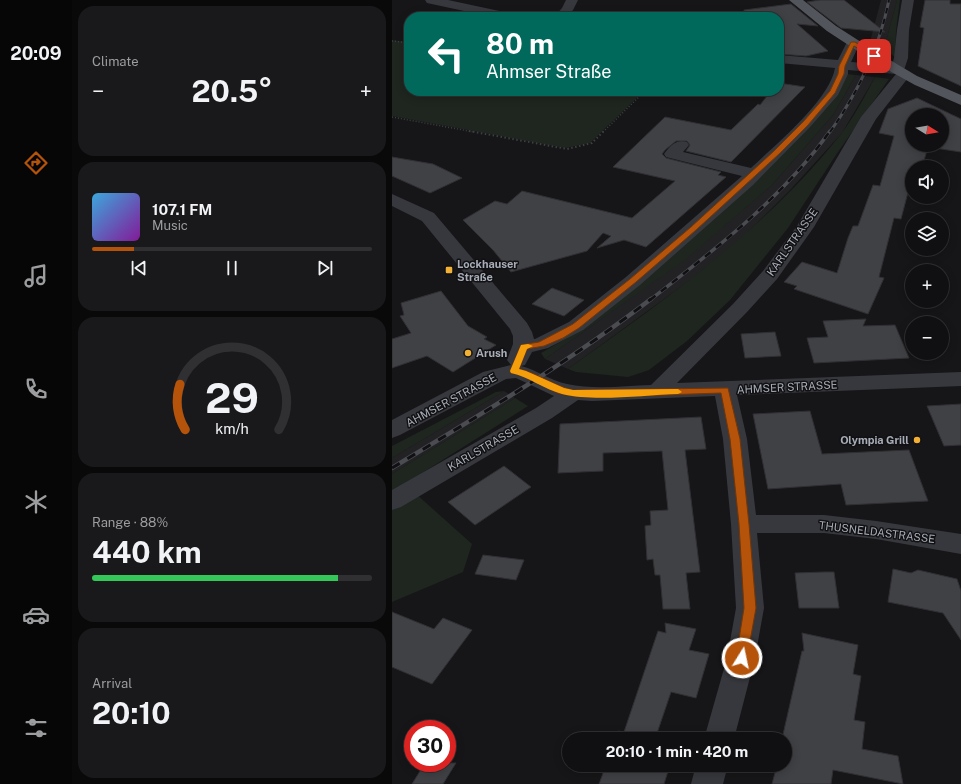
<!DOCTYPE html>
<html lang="en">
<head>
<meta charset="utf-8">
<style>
	:root { --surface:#101012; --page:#19191b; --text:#f1f3f6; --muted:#9c9d9f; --line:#303032; --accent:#b45309 }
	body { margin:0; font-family:"Public Sans",sans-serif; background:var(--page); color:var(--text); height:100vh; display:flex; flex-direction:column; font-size:15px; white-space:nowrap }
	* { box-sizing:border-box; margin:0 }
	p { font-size:13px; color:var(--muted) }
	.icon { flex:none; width:22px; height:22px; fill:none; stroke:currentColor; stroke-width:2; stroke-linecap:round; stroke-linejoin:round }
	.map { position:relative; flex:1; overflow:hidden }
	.sheet { display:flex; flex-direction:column; gap:6px; padding:6px; background:#09090a; width:320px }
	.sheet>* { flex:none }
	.banner { position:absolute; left:12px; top:12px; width:380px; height:84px; border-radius:16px; box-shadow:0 2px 10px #0003,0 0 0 1px var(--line); background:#00695c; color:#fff; overflow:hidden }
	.needle { width:26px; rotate:101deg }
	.controls { position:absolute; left:513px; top:108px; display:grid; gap:8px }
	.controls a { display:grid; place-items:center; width:44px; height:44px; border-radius:50%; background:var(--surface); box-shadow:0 2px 10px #0003,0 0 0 1px var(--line); font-size:20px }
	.speed { position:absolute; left:12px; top:720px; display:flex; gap:8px; font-size:20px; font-weight:700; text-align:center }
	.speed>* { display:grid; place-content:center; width:52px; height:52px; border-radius:50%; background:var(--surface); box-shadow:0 2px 10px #0003,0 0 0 1px var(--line); line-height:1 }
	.speed .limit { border:6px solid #d22; background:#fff; color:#111 }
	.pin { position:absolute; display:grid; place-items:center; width:34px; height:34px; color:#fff; margin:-17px; border-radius:8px; box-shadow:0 2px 6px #0006 }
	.me { position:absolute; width:44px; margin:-22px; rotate:10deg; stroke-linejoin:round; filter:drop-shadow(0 0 3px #0008) }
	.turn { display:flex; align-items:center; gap:14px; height:84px; padding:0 16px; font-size:18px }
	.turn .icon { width:52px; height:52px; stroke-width:2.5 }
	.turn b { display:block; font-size:28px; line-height:34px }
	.big { font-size:30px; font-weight:700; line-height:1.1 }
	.sheet .card { flex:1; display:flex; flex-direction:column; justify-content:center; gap:6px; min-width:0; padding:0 14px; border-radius:16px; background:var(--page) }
	.sheet .dial { align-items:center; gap:0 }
	.dial svg { height:104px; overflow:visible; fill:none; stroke:var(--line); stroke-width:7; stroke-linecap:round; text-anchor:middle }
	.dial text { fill:var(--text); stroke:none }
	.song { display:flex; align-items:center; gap:12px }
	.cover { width:48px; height:48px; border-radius:6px; background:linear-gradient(135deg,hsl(200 70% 55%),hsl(290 70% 35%)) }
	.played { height:4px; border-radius:2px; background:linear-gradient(90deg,var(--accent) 15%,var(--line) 15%) }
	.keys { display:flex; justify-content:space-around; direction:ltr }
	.heat { display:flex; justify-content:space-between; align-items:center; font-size:22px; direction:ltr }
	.charge { height:6px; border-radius:3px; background:linear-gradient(90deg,#34c759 88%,var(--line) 0) }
	.trip { position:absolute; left:170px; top:732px; width:230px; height:40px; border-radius:20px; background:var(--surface); box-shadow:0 2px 10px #0003,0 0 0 1px var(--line); font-weight:700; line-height:40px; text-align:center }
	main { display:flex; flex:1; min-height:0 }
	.menu { display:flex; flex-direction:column; width:72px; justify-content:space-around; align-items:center; background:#060607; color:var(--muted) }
	.menu .icon { width:28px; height:28px }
	.menu .on { color:var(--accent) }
	.menu b { font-size:18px; color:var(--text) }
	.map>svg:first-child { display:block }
</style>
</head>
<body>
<main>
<nav class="menu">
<b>20:09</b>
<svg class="icon on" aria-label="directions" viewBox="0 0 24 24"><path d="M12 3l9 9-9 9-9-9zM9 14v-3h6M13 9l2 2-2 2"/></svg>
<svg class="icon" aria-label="music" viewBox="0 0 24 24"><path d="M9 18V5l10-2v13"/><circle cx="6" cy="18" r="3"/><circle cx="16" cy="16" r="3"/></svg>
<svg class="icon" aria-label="phone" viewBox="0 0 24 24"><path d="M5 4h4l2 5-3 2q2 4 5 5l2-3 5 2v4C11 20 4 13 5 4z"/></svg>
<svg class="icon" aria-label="climate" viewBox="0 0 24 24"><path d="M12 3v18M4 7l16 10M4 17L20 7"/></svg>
<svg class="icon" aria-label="car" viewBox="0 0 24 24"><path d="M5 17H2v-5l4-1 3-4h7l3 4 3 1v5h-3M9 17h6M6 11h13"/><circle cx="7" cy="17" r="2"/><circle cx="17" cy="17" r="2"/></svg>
<svg class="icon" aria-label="filters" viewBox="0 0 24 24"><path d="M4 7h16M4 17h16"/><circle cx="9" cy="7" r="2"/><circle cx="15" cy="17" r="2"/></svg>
</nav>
<section class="sheet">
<div class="card"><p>Climate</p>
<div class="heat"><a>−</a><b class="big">20.5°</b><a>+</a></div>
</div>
<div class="card">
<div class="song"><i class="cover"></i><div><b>107.1 FM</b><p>Music</p></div></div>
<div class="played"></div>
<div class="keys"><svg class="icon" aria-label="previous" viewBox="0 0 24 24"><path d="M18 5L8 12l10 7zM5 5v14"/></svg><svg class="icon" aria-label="pause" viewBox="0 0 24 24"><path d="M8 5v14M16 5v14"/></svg><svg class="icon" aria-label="next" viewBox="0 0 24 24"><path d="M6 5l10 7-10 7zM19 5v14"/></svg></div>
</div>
<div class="card dial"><svg viewBox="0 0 100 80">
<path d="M14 69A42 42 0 1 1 86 69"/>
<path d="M14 69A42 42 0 0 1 10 34" stroke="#b45309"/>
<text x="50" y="56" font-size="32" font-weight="700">29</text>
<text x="50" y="72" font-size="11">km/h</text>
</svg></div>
<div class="card"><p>Range · 88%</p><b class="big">440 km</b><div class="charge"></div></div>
<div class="card"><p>Arrival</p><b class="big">20:10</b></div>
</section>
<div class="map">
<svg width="569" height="784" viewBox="0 0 569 784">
	<rect width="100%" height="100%" fill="#161618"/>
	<g fill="#222225">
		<path d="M 489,0 L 505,0 L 492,49 L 478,42 Z"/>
		<path d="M 464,75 L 483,77 L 450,133 L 399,189 L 343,245 L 309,272 L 176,369 L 153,359 L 292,260 L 380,185 L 441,115 Z"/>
		<path d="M 112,391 L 123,398 L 0,474 L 0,458 Z"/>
	</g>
	<g fill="#1e261f">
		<path d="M 505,0 L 508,0 L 504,31 L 503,57 L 492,49 Z"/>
		<path d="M 0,40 L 17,42 L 17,91 L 252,91 L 198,143 L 173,148 L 0,116 Z"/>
		<path d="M 454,74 L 464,75 L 441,115 L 380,185 L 293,260 L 153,359 L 149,353 L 175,338 L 286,248 Z"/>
		<path d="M 483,77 L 497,79 L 444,155 L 396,228 L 338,300 L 295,341 L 257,370 L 236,377 L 184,372 L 176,369 C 274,299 374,229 449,134 C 462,117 473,96 483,77 Z"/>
		<path d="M 112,391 L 0,458 L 0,446 L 104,392 Z"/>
		<path d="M 123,398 L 136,406 L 0,492 L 0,474 Z"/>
		<path d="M 24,494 L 80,544 L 71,572 L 0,602 L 0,508 Z"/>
	</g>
	<g fill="#404145" stroke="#303034" fill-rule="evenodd">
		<path d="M 428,0 L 452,0 L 493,32 L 449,28 L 415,2 Z"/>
		<path d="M 533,0 L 558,0 L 558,4 L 569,4 L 569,86 L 526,66 L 532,28 L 528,27 Z"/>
		<path d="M 399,4 L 426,26 L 405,24 L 436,51 L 414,56 L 387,54 L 387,17 L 352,17 L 352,10 Z"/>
		<path d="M 387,83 L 413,87 L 339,162 L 294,151 L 298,145 L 295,141 L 284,141 L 273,150 L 270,154 L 274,158 L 329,172 L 326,175 L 334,177 L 254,247 L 232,240 L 205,248 L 219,236 L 211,233 L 195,251 L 119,272 L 101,250 L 71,220 L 103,201 L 115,204 L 130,191 L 240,218 L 283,181 L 221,167 L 273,117 L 339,130 L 366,104 L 368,105 L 379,91 L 387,91 Z"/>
		<path d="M 525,98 L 569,119 L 569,152 L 536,147 L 530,167 L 520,167 L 520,177 L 509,219 L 502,218 L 487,277 L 492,278 L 476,314 L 402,289 L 405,286 L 392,282 L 410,262 L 445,273 L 456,238 L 461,226 L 466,226 L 481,185 L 488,186 L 502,136 L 487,133 L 496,109 ZM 520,115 L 550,115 L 550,145 L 520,145 Z"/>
		<path d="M 0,157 L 41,164 L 70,178 L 38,193 L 0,176 Z"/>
		<path d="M 160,288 L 192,300 L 172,316 L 140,304 Z"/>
		<path d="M 49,291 L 76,326 L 95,337 L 92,339 L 104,345 L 61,372 L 35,356 L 0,368 L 0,339 L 19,333 L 8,316 L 12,315 L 9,303 Z"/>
		<path d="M 474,319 L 471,326 L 503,325 L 517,358 L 422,363 L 415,338 L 436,337 L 431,321 Z"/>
		<path d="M 383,332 L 389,356 L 353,358 L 349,334 Z"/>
		<path d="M 569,404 L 569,445 L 552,446 L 535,406 Z"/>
		<path d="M 418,411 L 430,454 L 517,450 L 536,501 L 454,505 L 449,484 L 376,489 L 361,414 Z"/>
		<path d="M 309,417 L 314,449 L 293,450 L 308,572 L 294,573 L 298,609 L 271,609 L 268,575 L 263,575 L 261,559 L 255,560 L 253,526 L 259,525 L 258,511 L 276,510 L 270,451 L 211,453 L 211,471 L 166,473 L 168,424 Z"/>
		<path d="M 112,466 L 139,487 L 83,525 L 56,502 Z"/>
		<path d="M 91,555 L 132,560 L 124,580 L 83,574 Z"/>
		<path d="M 501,569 L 519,573 L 526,570 L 565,579 L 569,591 L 569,640 L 551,613 L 496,602 Z"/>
		<path d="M 432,572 L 442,572 L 447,608 L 407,608 L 403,573 Z"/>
		<path d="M 0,612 L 42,629 L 51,618 L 80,630 L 40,684 L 0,667 Z"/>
		<path d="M 273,623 L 304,629 L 297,650 L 317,654 L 304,698 L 279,692 L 263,739 L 223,739 L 226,731 L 232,732 L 266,631 L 274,633 Z"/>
		<path d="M 410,633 L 466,645 L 461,674 L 469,676 L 462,720 L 473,722 L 470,749 L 506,756 L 511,784 L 441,770 L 439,784 L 380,784 L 385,765 L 393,765 L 393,739 L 390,739 L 410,651 L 412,651 Z"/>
		<path d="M 33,763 L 64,763 L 51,784 L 20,784 Z"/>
		<path d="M 214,765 L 278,765 L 272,784 L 207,784 Z"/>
	</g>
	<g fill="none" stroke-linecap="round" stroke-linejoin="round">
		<g stroke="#3d3f44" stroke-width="1.5" stroke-dasharray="1 2" stroke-linecap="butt">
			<path d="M 0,41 L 17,43"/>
			<path d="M 0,117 L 82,132"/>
			<path d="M 211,132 L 253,91"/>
		</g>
		<path stroke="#3d3f44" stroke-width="2" stroke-dasharray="1.5 2.5" stroke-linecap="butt" d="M 77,131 L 175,149 L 200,143 L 212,131"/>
		<g fill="#37383d" fill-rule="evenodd">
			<path d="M 33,0 L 56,0 L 121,14 L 123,17 L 100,17 L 35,3 Z"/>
			<path d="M 174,0 L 186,0 L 181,10 L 175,17 L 162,17 L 170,8 Z"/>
			<path d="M 510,0 L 522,0 L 517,30 L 516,58 L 512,70 L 517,71 L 519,74 L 484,119 L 422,227 L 385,279 L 355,312 L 285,383 L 569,372 L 569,386 L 345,395 L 355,439 L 364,515 L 432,515 L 484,521 L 569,534 L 569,554 L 484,539 L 432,533 L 365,533 L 372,608 L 363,658 L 342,739 L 312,739 L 335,658 L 344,608 L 339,524 L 331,439 L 323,396 L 200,401 L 186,400 L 160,418 L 9,507 L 0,510 L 0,490 L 144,408 L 162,396 L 124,378 L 114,379 L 8,435 L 0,438 L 0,420 L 91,372 L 119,365 L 115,360 L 121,344 L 121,336 L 118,329 L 30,221 L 0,206 L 0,194 L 42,213 L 135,323 L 140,332 L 142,339 L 143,339 L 177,322 L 234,277 L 350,176 L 274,157 L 272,154 C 278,146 284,139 295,142 L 297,145 L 291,152 L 359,168 C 382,146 438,100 443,68 L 387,63 L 387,55 L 446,60 L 456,40 L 466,40 L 468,43 L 459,62 L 500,65 L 502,58 L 505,30 ZM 456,70 L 504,74 L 469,117 L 405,226 L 371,271 L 341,304 L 259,385 C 232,386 202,390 175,384 C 159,381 145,370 129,366 L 133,365 L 140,352 L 156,348 L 191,330 L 248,285 L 361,185 L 418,127 L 446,95 L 456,74 Z"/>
			<path d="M 304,765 L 336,765 L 331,784 L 299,784 Z"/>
		</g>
		<path fill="#53555c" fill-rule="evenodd" d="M 397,0 L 411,0 L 444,26 L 483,51 L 525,76 L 569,95 L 569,105 L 523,85 L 487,65 L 435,31 Z"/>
		<g stroke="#4a4c52" stroke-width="3">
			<path id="rail-far2" d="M 438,132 C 467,91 487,49 497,0"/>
		</g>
		<g stroke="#4a4c52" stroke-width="3.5">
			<path id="rail-far1" d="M 258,300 C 322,250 391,198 438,131"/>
		</g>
		<g stroke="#4a4c52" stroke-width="4.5">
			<path id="rail" d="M 0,468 C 88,415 177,362 259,299"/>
		</g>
		<use href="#rail-far2" stroke="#111113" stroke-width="2" stroke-dasharray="5.5" stroke-linecap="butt"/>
		<use href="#rail-far1" stroke="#111113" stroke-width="2.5" stroke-dasharray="7" stroke-linecap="butt"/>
		<use href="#rail" stroke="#111113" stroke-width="3" stroke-dasharray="9" stroke-linecap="butt"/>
	</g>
	<path fill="#b45309" stroke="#753606" d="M 459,42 L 463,42 L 485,56 L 480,57 L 462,46 L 453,66 L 452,74 L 443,93 L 416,125 L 387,154 L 304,230 L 244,282 L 187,328 L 171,338 L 152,346 L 135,349 L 127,369 C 146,373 162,386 181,390 L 336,388 L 348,439 L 357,524 L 364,608 L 355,658 L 354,661 L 350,662 L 345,661 L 344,658 L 352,608 L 347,524 L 338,439 L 329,393 L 212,397 L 181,396 L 166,393 L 129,375 L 119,373 L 118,371 L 129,345 L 147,342 L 181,324 L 238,279 L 299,227 L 382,151 L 411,122 L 438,91 L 446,74 L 447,66 Z"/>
	<path fill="#f59e0b" d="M 136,344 L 141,346 L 135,349 L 127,369 L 134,371 L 172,388 L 181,390 L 286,389 L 290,392 L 286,394 C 252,395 202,402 170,394 C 152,389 137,377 119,373 L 118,371 L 129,345 Z"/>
	<g fill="#f2b134" stroke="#111113" stroke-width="1.5">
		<rect x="53" y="266" width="8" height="8" rx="2"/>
		<circle cx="76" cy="353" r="4"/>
		<circle cx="525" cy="440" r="4"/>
	</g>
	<g text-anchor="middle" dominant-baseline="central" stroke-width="3" stroke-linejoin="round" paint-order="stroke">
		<g font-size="11" fill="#a8adb8" stroke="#111113">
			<text transform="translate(400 242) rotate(-55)">KARLSTRASSE</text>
			<text transform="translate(395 387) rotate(-3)">AHMSER STRASSE</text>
			<text transform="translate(59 400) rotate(-28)">AHMSER STRASSE</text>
			<text transform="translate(91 448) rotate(-30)">KARLSTRASSE</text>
			<text transform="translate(485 532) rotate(7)">THUSNELDASTRASSE</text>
		</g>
		<g font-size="11" font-weight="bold" fill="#a8adb8" stroke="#111113" text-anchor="start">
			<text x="65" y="264">Lockhauser<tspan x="65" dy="13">Straße</tspan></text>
			<text x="84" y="353">Arush</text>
			<text x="517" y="440" text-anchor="end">Olympia Grill</text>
		</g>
	</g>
</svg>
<div class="controls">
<a><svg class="needle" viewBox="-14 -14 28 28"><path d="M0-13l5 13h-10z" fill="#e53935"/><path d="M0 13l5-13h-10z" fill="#9c9d9f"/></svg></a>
<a><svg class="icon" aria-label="sound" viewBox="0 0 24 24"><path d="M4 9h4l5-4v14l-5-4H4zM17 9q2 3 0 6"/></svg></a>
<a><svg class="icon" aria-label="layers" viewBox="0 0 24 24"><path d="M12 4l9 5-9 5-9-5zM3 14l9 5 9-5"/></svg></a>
<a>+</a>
<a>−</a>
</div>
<div class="speed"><div class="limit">30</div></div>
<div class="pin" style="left:482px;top:56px;background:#d93025"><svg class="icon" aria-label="arrive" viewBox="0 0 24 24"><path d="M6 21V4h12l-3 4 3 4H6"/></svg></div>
<svg class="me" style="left:350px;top:658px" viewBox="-20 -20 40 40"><circle r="17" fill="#b45309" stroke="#fff" stroke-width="3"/><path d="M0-11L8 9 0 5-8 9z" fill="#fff"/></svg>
<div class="trip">20:10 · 1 min · 420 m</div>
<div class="banner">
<div class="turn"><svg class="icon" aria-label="left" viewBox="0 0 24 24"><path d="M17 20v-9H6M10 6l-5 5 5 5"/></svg><div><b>80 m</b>Ahmser Straße</div></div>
</div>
</div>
</main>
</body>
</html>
